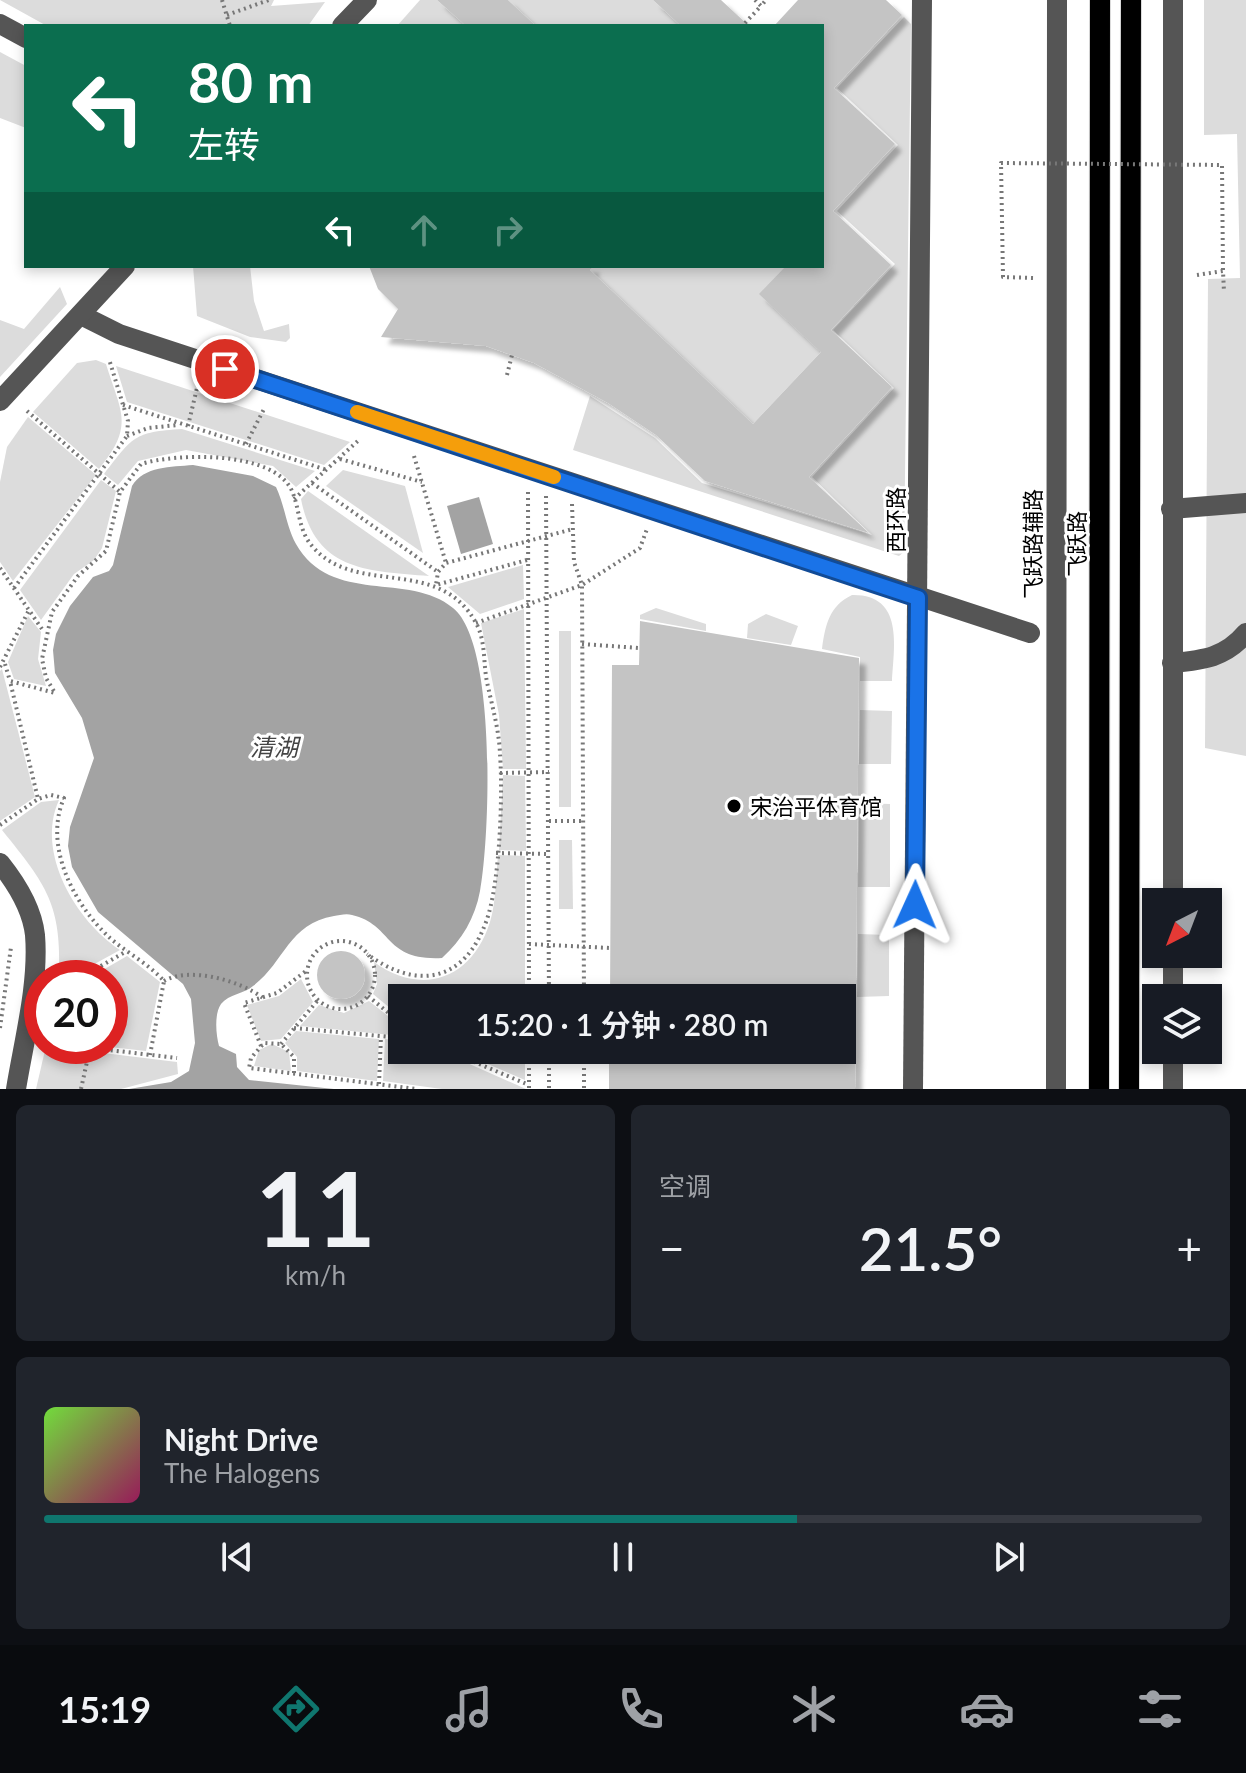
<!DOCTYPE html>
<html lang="zh">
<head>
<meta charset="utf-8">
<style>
	:root { --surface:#171b24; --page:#20242c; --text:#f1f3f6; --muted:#9ea1a6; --line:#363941; --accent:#0f766e }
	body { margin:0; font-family:Lato,"Noto Sans SC",sans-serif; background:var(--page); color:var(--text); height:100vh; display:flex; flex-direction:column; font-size:30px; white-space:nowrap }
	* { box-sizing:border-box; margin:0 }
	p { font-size:26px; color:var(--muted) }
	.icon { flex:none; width:44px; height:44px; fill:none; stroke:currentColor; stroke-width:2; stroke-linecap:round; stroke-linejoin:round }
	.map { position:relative; height:1089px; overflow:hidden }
	.sheet { display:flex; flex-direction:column; gap:16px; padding:16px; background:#0d0f14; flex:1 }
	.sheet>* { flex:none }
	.guide { position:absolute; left:24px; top:24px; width:800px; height:244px; border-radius:0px; box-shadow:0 4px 12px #0003; background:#0b6e4f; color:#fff; overflow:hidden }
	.needle { width:52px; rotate:222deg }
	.fabs { position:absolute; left:1142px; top:888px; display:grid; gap:16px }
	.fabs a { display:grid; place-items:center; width:80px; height:80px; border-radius:0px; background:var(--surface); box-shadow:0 4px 12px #0003; font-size:40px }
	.speed { position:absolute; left:24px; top:960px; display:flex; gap:16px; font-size:40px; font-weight:700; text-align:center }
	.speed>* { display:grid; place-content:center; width:104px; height:104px; border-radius:50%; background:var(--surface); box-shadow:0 4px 12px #0003; line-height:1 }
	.speed .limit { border:12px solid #d22; background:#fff; color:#111 }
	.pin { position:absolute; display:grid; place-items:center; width:68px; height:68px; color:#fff; margin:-34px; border:4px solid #fff; border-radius:50%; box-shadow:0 2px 8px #0007 }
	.me { position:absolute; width:88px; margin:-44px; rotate:1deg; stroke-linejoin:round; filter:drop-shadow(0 0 6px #0008) }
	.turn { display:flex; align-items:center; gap:28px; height:168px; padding:0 32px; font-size:36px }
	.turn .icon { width:104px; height:104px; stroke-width:2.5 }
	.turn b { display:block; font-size:56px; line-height:68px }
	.lanes { display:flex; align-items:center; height:76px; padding:0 32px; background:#0003; justify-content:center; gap:40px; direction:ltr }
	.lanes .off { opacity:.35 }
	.big { font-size:60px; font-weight:600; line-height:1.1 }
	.sheet .card { flex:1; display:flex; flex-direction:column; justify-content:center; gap:12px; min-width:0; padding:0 28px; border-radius:12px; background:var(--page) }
	.sheet .dial { align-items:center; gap:0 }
	.dial b { font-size:104px; line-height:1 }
	.song { display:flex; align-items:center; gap:24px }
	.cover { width:96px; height:96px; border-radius:12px; background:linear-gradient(135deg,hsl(100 70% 55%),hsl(330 70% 35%)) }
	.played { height:8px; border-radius:4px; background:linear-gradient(90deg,var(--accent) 65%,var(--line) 65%) }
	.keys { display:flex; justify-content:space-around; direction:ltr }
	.heat { display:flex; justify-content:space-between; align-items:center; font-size:44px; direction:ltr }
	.sheet .tiles { flex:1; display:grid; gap:16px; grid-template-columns:1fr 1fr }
	.card:last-child { grid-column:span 2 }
	.trip { position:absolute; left:388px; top:984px; width:468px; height:80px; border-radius:0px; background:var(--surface); box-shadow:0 4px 12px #0003; font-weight:600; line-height:80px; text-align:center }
	.menu { display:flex; height:128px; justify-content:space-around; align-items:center; background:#090b0e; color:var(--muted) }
	.menu .icon { width:56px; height:56px }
	.menu .current { color:var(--accent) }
	.menu b { font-size:36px; color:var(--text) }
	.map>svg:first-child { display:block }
</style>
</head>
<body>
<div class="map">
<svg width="1246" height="1089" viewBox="0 0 1246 1089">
	<defs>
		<filter id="shadow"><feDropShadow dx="7" dy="7" stdDeviation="2" flood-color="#0004"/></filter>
	</defs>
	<rect width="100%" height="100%" fill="#fff"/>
	<g fill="#dcdcdc">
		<path d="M 0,0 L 274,0 L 271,6 L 325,2 L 308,26 L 47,26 Z"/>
		<path d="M 420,0 L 437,0 L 466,26 L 397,26 Z"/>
		<path d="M 508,0 L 653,0 L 681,26 L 536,26 Z"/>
		<path d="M 1204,0 L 1246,0 L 1246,756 L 1205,748 L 1208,279 L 1240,278 L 1237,134 L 1204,135 Z"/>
		<path d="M 904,17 L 911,24 L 904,552 L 899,556 L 573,450 L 590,396 L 655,438 L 702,483 L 872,535 L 812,477 L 894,388 L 833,330 L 895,264 L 837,211 L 898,145 L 837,88 Z"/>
		<path d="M 0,52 L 26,66 L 26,128 L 0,118 Z"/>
		<path d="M 193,266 L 250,266 L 254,301 L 264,331 L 289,324 L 290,338 L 286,342 L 250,337 L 197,316 Z"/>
		<path d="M 594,266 L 786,266 L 821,352 L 753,424 L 590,270 Z"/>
		<path d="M 60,287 L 67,304 L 0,377 L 0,320 L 24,329 Z"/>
		<path d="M 96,360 L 106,364 C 121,413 135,425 99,469 L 33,412 L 77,363 Z"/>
		<path d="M 116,366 L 350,442 L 324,465 L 127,402 Z"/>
		<path d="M 28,417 L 96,475 L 13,581 L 0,562 L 0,482 L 7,447 Z"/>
		<path d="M 182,429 L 315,471 L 296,487 L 273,466 L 186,450 L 138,461 L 118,485 L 104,474 C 133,437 133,432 182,429 Z"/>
		<path d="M 343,470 L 405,486 L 423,553 L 326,486 Z"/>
		<path d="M 101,480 L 116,491 L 102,548 L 94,560 L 74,574 L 41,620 L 20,590 Z"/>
		<path d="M 308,491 L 429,576 C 367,571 315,571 301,499 Z"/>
		<path d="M 523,565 L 524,599 L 480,614 L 448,587 Z"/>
		<path d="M 852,595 C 904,594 894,646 892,681 L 860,681 L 860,657 L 822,649 C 825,626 829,606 852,595 Z"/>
		<path d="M 656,608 L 706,624 L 706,631 L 640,619 L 640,615 Z"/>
		<path d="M 524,609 L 526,769 L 503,769 L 499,715 L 481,623 Z"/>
		<path d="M 766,614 L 798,626 L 791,645 L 747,638 L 748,624 Z"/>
		<path d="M 28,616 L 41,632 L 38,659 L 46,686 L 14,679 L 8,662 Z"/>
		<rect x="559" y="631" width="12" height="176"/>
		<path d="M 2,669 L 35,797 L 0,821 L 0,671 Z"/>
		<path d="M 860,710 L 892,711 L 891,764 L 859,764 Z"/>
		<path d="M 503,775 L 525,776 L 526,851 L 499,850 Z"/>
		<path d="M 59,800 C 35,852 76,921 120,950 L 69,978 L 59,978 C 62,904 47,886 2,830 L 41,802 Z"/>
		<path d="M 859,803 L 890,804 L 890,887 L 858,887 Z"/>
		<path d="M 559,840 L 572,840 L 573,909 L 559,909 Z"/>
		<path d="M 498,855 L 525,856 L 525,998 L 402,998 L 402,1018 L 373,994 L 377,984 L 374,962 C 422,997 472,979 490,922 C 496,902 496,876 498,855 Z"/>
		<path d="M 858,934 L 889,935 L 889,996 L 857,997 Z"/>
		<path d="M 127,956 L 160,982 L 146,1051 L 101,1046 L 110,1046 L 110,978 L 89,978 Z"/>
		<path d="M 301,979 L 313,1002 L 281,1039 L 261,1041 L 247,1005 L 279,996 Z"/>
		<path d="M 369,1001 L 402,1027 L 402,1036 L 300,1026 L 319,1005 L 344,1013 Z"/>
		<path d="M 296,1031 L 379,1039 L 377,1081 L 297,1071 L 297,1057 L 285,1043 Z"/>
		<path d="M 385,1039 L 402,1041 L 402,1050 L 438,1050 L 526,1089 L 442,1089 L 383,1081 Z"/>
		<path d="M 272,1044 L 289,1052 L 291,1071 L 254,1066 L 259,1050 Z"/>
		<path d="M 46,1046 L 177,1062 L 178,1074 L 121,1089 L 36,1089 Z"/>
		<path d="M 455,1050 L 525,1050 L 525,1080 Z"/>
	</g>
	<g fill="#a3a3a3">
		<path d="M 193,465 L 253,476 L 276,487 C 285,506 286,526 296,544 C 331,606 409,571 453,608 C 497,643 490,837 480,891 C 475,918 462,940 442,958 C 383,961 394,925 352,915 C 347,913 339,915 334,916 C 288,924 285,962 253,986 C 244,994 229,994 221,1004 C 214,1014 216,1035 219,1046 L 236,1054 L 237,1067 L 249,1080 L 334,1089 L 129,1089 L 171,1082 L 189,1071 L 195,1043 L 191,999 L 183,984 L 98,912 L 72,867 L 68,846 L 70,827 L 94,758 L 82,718 L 55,673 L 53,650 L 56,634 L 70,606 L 93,577 L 109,571 L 113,565 L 132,486 C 144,466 171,467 193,465 Z"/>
		<path d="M 479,497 L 493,544 L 461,554 L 447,506 Z"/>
	</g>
	<g fill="#c4c4c4" filter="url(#shadow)">
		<path d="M 437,0 L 508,0 L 536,26 L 466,26 Z"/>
		<path d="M 653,0 L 721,0 L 749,26 L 681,26 Z"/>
		<path d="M 798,0 L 886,0 L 902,15 L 834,88 L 895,144 L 833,211 L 891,265 L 831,330 L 892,387 L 809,477 L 869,533 L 705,481 L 656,435 L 608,403 L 534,363 L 486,346 L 381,337 L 398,309 L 378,289 L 369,266 L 594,266 L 590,270 L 753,424 L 821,352 L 759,294 L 786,266 L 822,266 L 822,26 L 774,26 Z"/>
		<path d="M 640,621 L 859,658 L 855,1089 L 609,1089 L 609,1050 L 842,1050 L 842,998 L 610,998 L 612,665 L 639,665 Z"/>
		<circle cx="341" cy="975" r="24"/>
	</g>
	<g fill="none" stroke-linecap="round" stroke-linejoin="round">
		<g stroke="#dbdbdb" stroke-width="22">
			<g id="major">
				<path d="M 1099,1089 L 1100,0"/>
				<path d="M 1129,1089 L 1131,0"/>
			</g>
		</g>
		<g stroke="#777" stroke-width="4" stroke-dasharray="2 4" stroke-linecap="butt">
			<path d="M 222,0 L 230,26"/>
			<path d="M 755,0 L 761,6 L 766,0"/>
			<path d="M 227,15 L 269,0"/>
			<path d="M 745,23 L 761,6"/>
			<path d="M 1197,275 L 1223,271 L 1224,292"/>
			<path d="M 507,375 L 512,355"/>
			<path d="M 123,405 L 327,470"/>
			<path d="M 27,411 L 120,492"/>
			<path d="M 188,426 L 197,388"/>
			<path d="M 127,436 L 148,428 L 178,425"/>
			<path d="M 246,444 L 264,409"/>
			<path d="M 414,456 L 446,563"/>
			<path d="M 340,459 L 422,482"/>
			<path d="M 312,483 L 438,572"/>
			<path d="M 528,492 L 529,998"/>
			<path d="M 546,496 L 549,998"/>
			<path d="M 294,499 L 360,439"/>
			<path d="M 572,504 L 574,562 L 582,585 L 584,998"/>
			<path d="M 527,560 L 436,585 L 438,572 L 446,563 L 573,529"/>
			<path d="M 0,568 L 44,632"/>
			<path d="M 14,588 L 127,436 L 128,421 L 109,359"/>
			<path d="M 476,623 L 582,585 L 640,548 L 647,529"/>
			<path d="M 582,644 L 639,648"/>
			<path d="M 5,664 L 10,681"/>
			<path d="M 0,667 L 29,610"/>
			<path d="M 500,773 L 549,772"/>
			<path d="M 549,821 L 582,821"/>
			<path d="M 0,825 L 38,799"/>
			<path d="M 496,853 L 549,854"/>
			<circle cx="341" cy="975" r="34"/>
			<path d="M 529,944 L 610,948"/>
			<path d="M 80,978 L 127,951"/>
			<path d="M 164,981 C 190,966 241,981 263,998"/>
			<path d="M 368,996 L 402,1024"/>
			<path d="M 0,1028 L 11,947"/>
			<path d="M 294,1028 L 402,1038"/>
			<path d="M 281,1044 L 318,1000"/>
			<path d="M 75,1046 L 177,1058"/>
			<path d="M 261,1046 L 244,1003 L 277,993 L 306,971"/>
			<path d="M 446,1050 L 529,1085"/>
			<path d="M 529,1050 L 529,1089"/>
			<path d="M 549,1050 L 549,1089"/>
			<path d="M 584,1050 L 584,1089"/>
			<path d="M 150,1055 L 164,981 C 149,964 127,953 110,938 C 74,905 43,846 64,798 L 51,795 L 38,799 L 10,681 L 55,693 L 46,678 L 42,659 L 52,612 L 78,576 L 106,551 L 120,492 L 141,464 C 176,453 274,450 292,491 C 300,509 298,531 313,547 C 356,597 439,555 476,623 C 486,641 483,663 487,682 C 492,706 499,729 500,754 C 503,794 500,885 486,922 C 464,983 416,990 367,954"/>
			<path d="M 294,1073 L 294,1057 L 281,1044 L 264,1043 L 251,1058 L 249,1068 L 416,1089"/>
			<path d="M 379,1084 L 381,1036"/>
			<path d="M 81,1089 L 90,1048"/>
		</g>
		<g stroke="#555" stroke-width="20">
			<path d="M 0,24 L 26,38"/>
			<path d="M 342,26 L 367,0"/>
			<path d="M 81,315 L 119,334 L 1030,633"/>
			<path d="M 0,401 L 125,266"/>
			<path d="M 1171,509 L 1246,503"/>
			<path d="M 1172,663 C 1203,660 1225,658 1246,633"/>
			<path d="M 0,863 C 16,883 32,908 35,935 C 39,984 24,1040 16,1089"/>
			<path d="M 1173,902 L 1173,0"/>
			<path d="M 1173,954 L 1173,998"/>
			<path d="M 913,1089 L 922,0"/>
			<path d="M 1056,1089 L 1057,0"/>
			<path d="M 1173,1089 L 1173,1050"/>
		</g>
		<use href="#major" stroke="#000" stroke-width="20"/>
		<path stroke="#777" stroke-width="4" stroke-dasharray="2 4" stroke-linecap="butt" d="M 1033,278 L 1003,277 L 1001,163 L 1222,165 L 1223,271"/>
	</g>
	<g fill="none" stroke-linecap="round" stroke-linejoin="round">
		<g stroke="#114b97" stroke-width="20">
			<path id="route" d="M 225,369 L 918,598 L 915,905"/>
		</g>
		<use href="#route" stroke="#1a73e8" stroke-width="14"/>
		<path stroke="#f59e0b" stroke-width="14" d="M 357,412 L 554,477"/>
	</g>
	<circle fill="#000" stroke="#fff" stroke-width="3" cx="734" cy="806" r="8"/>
	<g text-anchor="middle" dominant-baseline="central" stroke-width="6" stroke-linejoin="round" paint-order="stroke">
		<g font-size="22" fill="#000" stroke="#fff">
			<text transform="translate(895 520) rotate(-90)">西环路</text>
			<text transform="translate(1032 544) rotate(-90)">飞跃路辅路</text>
			<text transform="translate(1076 544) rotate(-90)">飞跃路</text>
		</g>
		<g font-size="22" fill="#000" stroke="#fff" text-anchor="start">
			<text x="750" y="806">宋治平体育馆</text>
		</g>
		<g font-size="24" font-style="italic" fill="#444" stroke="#fff">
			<text x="274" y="746">清湖</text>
		</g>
	</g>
</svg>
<div class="fabs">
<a><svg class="needle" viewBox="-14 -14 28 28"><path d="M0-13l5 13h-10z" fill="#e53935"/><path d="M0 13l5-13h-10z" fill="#9ea1a6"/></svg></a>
<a><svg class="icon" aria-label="layers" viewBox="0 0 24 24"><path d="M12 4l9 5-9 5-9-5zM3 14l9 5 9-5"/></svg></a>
</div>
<div class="speed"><div class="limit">20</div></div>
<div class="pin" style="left:225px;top:369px;background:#d93025"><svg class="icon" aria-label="arrive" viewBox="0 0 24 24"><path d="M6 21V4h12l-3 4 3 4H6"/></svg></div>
<svg class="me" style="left:915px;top:905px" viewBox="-20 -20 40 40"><path d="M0-17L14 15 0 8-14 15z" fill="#1a73e8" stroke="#fff" stroke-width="4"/></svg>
<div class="trip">15:20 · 1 分钟 · 280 m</div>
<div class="guide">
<div class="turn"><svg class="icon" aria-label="left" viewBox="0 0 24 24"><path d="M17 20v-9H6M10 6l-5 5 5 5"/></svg><div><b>80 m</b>左转</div></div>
<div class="lanes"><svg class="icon" aria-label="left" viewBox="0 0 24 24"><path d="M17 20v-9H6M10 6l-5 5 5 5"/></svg><svg class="icon off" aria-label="ahead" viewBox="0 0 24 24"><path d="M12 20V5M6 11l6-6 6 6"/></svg><svg class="icon off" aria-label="right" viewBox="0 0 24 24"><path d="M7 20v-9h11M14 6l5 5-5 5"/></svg></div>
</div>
</div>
<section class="sheet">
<div class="tiles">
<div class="card dial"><b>11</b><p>km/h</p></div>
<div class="card"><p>空调</p>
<div class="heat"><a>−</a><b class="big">21.5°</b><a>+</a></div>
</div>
<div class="card">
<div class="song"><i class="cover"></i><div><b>Night Drive</b><p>The Halogens</p></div></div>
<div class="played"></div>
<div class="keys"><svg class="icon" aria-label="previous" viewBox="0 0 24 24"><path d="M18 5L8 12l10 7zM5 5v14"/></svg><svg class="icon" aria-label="pause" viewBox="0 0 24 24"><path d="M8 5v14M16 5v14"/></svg><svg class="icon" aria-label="next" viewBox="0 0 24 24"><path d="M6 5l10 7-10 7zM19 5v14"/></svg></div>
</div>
</div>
</section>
<nav class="menu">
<b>15:19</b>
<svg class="icon current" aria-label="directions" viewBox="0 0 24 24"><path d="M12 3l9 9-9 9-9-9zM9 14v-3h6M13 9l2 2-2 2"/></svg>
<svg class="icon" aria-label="music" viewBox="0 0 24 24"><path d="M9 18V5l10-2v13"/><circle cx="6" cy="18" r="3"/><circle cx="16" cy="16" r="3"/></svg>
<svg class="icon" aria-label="phone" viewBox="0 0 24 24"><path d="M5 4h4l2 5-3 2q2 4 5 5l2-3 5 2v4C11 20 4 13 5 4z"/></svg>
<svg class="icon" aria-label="climate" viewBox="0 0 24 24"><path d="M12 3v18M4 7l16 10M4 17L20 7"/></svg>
<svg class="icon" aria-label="car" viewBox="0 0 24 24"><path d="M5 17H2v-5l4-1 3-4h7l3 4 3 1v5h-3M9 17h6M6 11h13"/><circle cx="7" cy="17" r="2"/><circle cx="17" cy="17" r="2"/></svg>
<svg class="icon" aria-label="filters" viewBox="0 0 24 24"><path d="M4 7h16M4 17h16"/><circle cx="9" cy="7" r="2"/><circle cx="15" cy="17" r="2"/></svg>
</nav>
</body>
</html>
